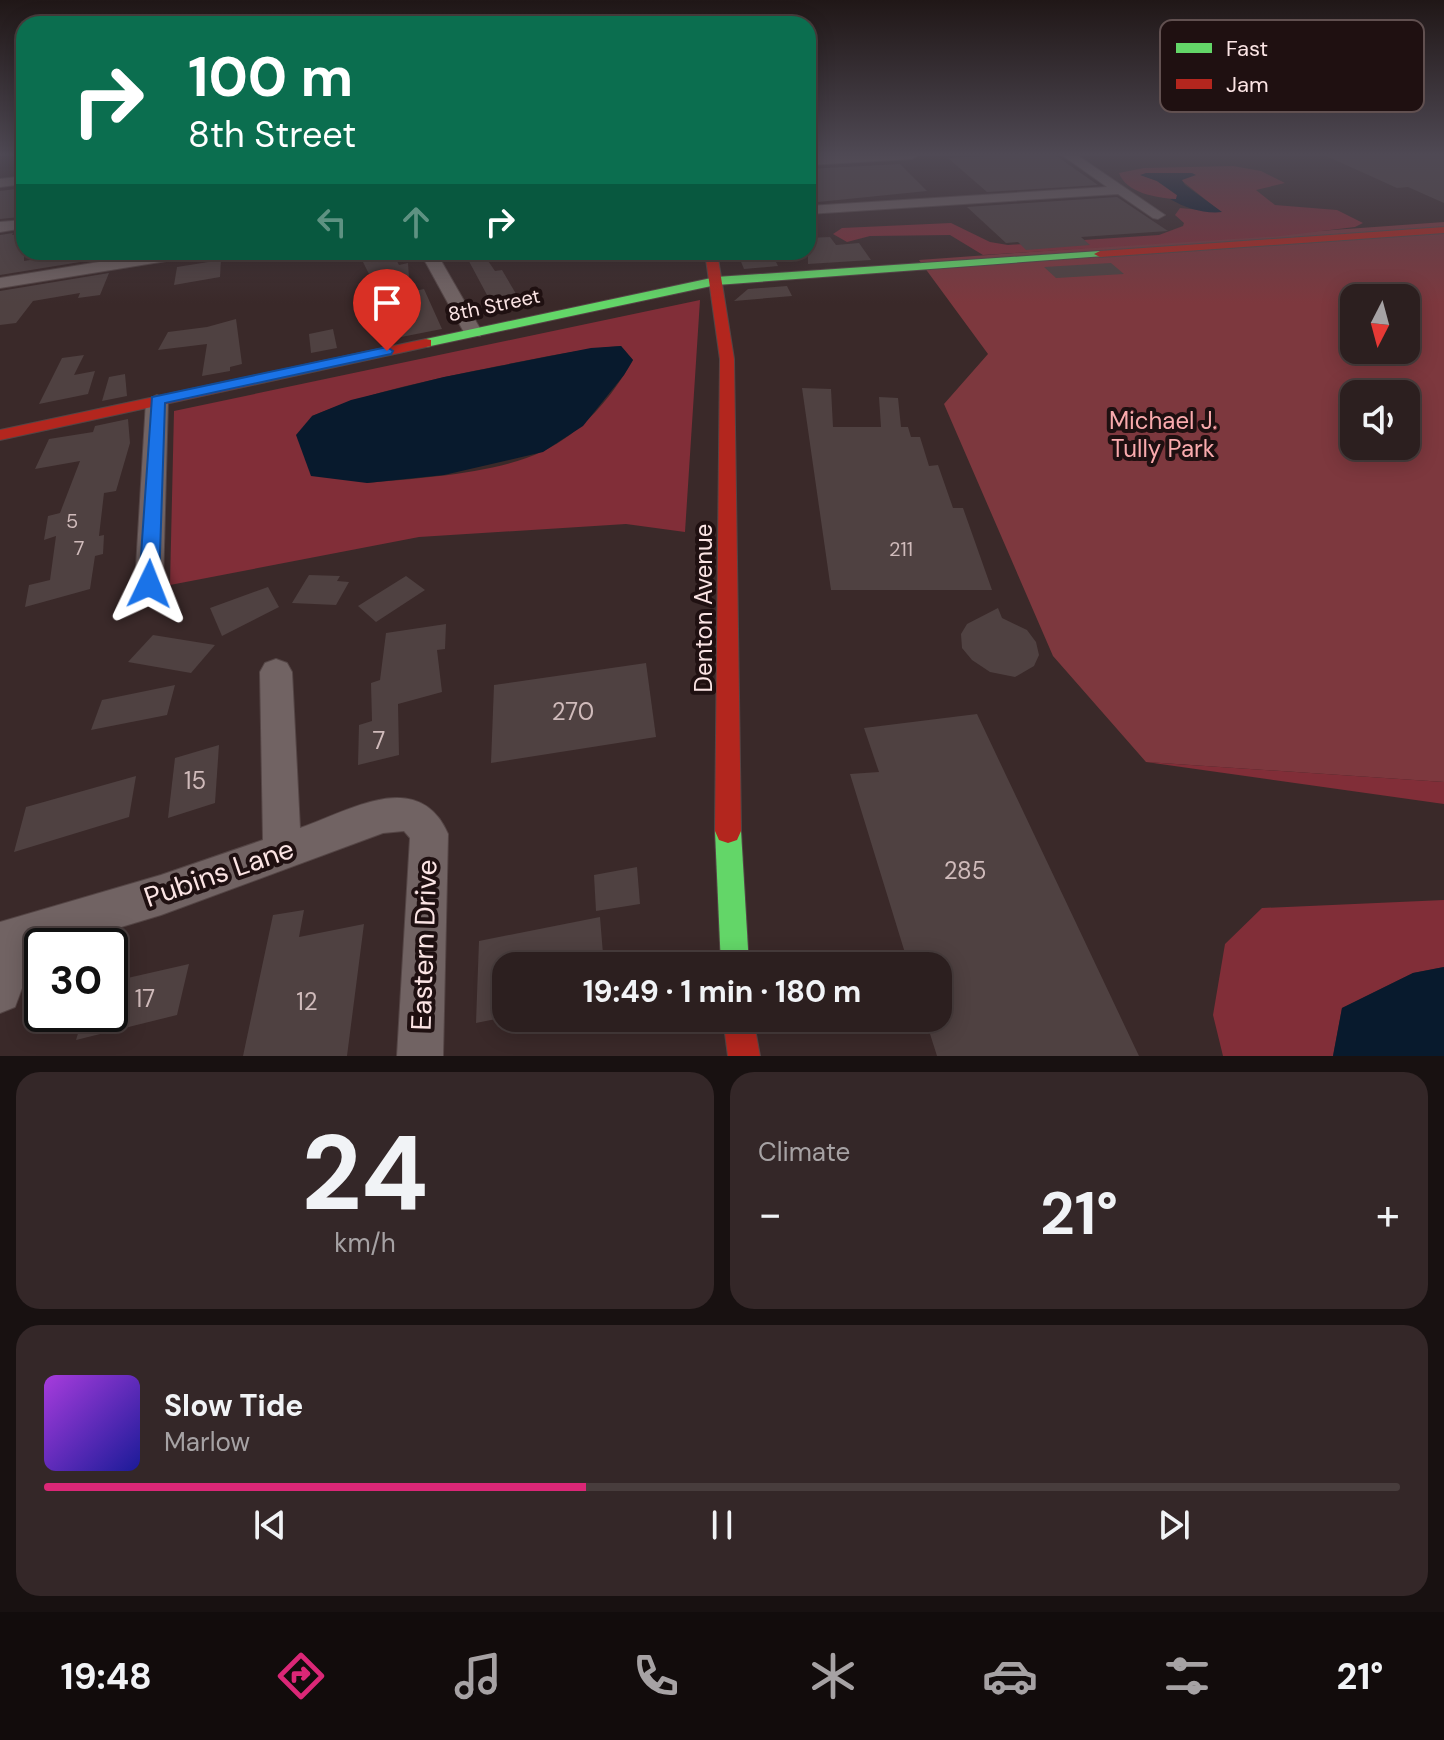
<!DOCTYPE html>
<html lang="en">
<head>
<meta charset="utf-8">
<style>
	:root { --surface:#2c1f1f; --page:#342728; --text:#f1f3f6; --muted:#a6a2a4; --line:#483d3d; --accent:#db2777 }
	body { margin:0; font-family:"DM Sans",sans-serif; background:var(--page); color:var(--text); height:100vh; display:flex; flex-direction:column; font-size:30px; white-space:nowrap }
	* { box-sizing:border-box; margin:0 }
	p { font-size:26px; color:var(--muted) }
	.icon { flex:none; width:44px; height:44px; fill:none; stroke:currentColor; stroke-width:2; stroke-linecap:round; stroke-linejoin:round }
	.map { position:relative; height:1056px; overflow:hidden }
	.drawer { display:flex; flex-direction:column; gap:16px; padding:16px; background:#181111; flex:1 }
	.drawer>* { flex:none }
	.guide { position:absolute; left:16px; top:16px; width:800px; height:244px; border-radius:24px; box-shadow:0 4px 20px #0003,0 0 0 2px var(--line); background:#0b6e4f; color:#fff; overflow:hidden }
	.needle { width:52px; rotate:186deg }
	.fabs { position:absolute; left:1340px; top:284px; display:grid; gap:16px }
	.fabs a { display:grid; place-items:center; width:80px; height:80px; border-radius:16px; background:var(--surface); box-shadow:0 4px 20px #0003,0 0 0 2px var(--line); font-size:40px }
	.speed { position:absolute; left:24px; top:928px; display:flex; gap:16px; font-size:40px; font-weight:700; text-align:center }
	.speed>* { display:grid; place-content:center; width:104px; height:104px; border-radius:50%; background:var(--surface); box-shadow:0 4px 20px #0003,0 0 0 2px var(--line); line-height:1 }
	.speed .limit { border:4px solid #111; border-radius:12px; background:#fff; color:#111 }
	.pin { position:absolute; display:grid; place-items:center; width:68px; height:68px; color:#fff; margin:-82px -34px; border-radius:50% 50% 50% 0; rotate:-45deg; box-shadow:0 0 8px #0007 }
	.pin .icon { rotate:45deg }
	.me { position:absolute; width:88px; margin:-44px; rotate:2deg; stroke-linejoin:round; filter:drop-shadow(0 0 6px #0008) }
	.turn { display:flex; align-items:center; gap:28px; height:168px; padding:0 40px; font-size:36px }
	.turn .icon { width:104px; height:104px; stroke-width:2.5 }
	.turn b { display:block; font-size:56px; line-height:68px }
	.lanes { display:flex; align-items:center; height:76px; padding:0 40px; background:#0003; justify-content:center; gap:40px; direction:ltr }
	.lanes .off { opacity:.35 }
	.big { font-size:60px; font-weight:700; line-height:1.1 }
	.drawer .widget { flex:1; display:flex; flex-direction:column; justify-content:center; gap:12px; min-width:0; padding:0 28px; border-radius:24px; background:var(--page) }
	.drawer .dial { align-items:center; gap:0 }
	.dial b { font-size:104px; line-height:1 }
	.song { display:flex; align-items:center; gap:24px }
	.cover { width:96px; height:96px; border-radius:12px; background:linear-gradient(135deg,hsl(280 70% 55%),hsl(240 70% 35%)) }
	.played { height:8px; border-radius:4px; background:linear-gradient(90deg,var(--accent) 40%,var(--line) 40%) }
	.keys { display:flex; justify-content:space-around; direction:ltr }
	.heat { display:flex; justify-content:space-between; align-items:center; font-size:44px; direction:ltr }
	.drawer .tiles { flex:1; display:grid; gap:16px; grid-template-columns:1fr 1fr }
	.widget:last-child { grid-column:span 2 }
	.trip { position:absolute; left:492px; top:952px; width:460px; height:80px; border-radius:24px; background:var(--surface); box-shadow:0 4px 20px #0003,0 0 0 2px var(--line); font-weight:700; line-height:80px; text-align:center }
	.menu { display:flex; height:128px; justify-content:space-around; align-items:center; background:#120c0c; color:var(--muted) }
	.menu .icon { width:56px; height:56px }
	.menu .selected { color:var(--accent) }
	.menu b { font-size:36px; color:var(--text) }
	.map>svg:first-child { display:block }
</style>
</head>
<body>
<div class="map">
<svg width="1444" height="1056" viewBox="0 0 1444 1056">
	<rect width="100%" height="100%" fill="#3a2929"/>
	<path fill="#7d383e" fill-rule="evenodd" d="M 1444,222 L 1444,782 L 1146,762 L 1053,656 L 944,404 L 988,354 L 919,260 ZM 1354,298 L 1406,298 L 1406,350 L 1354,350 ZM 1354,394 L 1406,394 L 1406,446 L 1354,446 Z"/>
	<g fill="#812e38" fill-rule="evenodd">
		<path d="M 1233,166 L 1261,171 L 1285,183 L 1256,190 L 1275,205 L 1337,210 L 1363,223 L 1355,227 L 1280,236 L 983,255 L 950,235 L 870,236 L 847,242 L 833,234 L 842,228 L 951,223 L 990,242 L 1008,245 L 1159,235 L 1183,226 L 1184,223 L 1175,215 L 1180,208 L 1221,212 L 1181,180 L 1192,173 L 1141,175 L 1157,181 L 1178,196 L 1176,199 C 1157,198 1126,193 1119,173 L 1144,168 Z"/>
		<path d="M 700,300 L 685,532 L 626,524 L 419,537 L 170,585 L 174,411 ZM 621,346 L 633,360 C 612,397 582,433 543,451 C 497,474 419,478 367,483 L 312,416 C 372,391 435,379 498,366 C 539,358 579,349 621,346 Z"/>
		<path d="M 1146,762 L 1444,782 L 1444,804 Z"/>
		<path d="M 1444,900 L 1444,967 L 1413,973 L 1342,1008 L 1333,1056 L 1223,1056 L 1213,1015 L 1225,944 L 1262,908 Z"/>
	</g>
	<g fill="#081a2d">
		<path d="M 1146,173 L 1192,173 L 1196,175 L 1182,180 L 1185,185 L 1222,212 C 1205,214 1185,208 1170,199 L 1176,199 L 1177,195 L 1157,181 L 1140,175 Z"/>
		<path d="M 621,346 L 633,360 L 624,375 L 583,426 L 543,452 L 444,475 L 367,483 L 311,476 L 296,435 L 312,416 L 351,400 L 444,377 L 591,348 Z"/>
		<path d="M 1444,967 L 1444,1056 L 1333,1056 L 1342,1008 L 1413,973 Z"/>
	</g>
	<g fill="#4f4141">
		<path d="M 1005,155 L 1055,155 L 1098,185 L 987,192 L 948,158 Z"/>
		<path d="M 1324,155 L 1444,155 L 1444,203 L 1408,187 L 1397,188 Z"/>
		<path d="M 900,164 L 927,191 L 808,203 L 808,169 Z"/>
		<path d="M 24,188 L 24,207 L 20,217 L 0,219 L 0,191 Z"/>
		<path d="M 1117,197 L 1168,231 L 1081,237 L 1090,245 L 1026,250 L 1018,242 L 1006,243 L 967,207 Z"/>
		<path d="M 13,233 L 12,235 L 24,234 L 24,261 L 79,252 L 119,252 L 117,256 L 0,275 L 0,235 Z"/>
		<path d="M 830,237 L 836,245 L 859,243 L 871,260 L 808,264 L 808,238 Z"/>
		<path d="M 392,252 L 399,265 L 408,263 L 410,292 L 424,289 L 442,329 L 396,338 L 383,295 L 380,296 L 361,258 Z"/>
		<path d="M 464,252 L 482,252 L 495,271 L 502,270 L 522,304 L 494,308 Z"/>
		<path d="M 737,252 L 771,252 L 778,266 L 744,269 Z"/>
		<path d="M 221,260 L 220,277 L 174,285 L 177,267 Z"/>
		<path d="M 1111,263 L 1124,274 L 1056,278 L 1044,267 Z"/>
		<path d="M 109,273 L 100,295 L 78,298 L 80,293 L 33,301 L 16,323 L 0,325 L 0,291 Z"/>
		<path d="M 787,286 L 792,296 L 734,301 L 748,289 Z"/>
		<path d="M 236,319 L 242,364 L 230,367 L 230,371 L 202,376 L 207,344 L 158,350 L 168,332 L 207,327 Z"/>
		<path d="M 333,329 L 337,348 L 311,353 L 309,334 Z"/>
		<path d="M 84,355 L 74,375 L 95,371 L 88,394 L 39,404 L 62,358 Z"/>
		<path d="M 125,374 L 127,396 L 102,401 L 109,377 Z"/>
		<path d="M 802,388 L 831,389 L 833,427 L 881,427 L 879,397 L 898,398 L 901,427 L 908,427 L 911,437 L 920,437 L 929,466 L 938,465 L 953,508 L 963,508 L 992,590 L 831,590 Z"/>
		<path d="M 128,419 L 130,443 L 116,491 L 104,493 L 99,536 L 104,535 L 103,554 L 95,556 L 90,589 L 25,607 L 29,585 L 50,580 L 56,536 L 44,540 L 48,516 L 60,513 L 80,461 L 35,469 L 49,439 L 93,432 L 95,426 Z"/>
		<path d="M 309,575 L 340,576 L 337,581 L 349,582 L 336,605 L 292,603 Z"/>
		<path d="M 406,576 L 425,590 L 376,622 L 358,606 Z"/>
		<path d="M 268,587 L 279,607 L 222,636 L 210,608 Z"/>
		<path d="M 998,608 L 1002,618 L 1027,630 L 1036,642 L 1039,655 L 1034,666 L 1015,677 L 990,672 L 972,660 L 962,648 L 961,634 L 967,624 Z"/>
		<path d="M 446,624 L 445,649 L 437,650 L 442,692 L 398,704 L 399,755 L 358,765 L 359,725 L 372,721 L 371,683 L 380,680 L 386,633 Z"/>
		<path d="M 153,635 L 215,645 L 191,673 L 128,662 Z"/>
		<path d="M 646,663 L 656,737 L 491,763 L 494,685 Z"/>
		<path d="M 175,685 L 167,715 L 91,730 L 102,700 Z"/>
		<path d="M 977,714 L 1139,1056 L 937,1056 L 925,1018 L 938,1018 L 938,966 L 909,966 L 850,774 L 879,772 L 864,728 Z"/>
		<path d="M 219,745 L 215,803 L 168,818 L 175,758 Z"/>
		<path d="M 136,776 L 129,817 L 14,852 L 26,807 Z"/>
		<path d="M 637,867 L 640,904 L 596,911 L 594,875 Z"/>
		<path d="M 304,910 L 299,937 L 364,924 L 347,1056 L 243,1056 L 273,915 Z"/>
		<path d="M 600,917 L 604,966 L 506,966 L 506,1017 L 476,1023 L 479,941 Z"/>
		<path d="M 189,964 L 177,1015 L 76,1040 L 84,1014 L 110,1014 L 110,982 Z"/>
	</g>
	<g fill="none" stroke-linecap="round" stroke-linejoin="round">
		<g stroke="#544545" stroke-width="2">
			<g id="street">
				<path d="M 842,155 L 918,155 L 912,159 L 808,165 L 808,157 Z"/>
				<path d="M 1062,155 L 1077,155 L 1165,215 L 1158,219 L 1153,218 L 1118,194 L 808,214 L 808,206 L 1107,187 Z"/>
				<path d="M 24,176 L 24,184 L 0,187 L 0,179 Z"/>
				<path d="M 24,220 L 24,228 L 0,232 L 0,222 Z"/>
				<path d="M 161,252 L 199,252 L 191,257 L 0,288 L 0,278 Z"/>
				<path d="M 420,252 L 436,252 L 482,332 L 480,336 L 466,336 Z"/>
				<path d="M 157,395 L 168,401 L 163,584 L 159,591 L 149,594 L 139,591 L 135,584 L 146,401 Z"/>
				<path d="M 276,659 L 287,663 L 292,672 L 300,828 C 349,811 419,767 448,834 L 443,1056 L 397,1056 L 410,838 L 404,831 L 383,833 L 161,915 L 58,946 L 42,946 L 42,951 L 35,953 L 15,1007 L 0,1013 L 0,922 L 161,875 L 263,840 L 260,672 L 265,663 Z"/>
			</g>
		</g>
		<g stroke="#544545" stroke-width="2">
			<g id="fast">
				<path d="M 1100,251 L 1104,252 L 1104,256 L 716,285 L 426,347 L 419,343 L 426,339 L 716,277 Z"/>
				<path d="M 728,819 L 737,822 L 741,831 L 749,966 L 721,966 L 715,831 L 719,822 Z"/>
			</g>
		</g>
		<g stroke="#544545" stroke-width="2">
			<g id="jam">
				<path d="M 1444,227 L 1444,233 L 1100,257 L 1094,254 L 1100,251 Z"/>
				<path d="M 705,252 L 717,252 L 734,359 L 741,831 L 737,840 L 728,843 L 719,840 L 715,831 L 720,359 Z"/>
				<path d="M 426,339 L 431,340 L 431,346 L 0,440 L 0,430 Z"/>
				<path d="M 723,1018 L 753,1018 L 760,1056 L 728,1056 Z"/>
			</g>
		</g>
		<use href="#street" fill="#716363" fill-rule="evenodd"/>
		<use href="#fast" fill="#63d668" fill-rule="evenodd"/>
		<use href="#jam" fill="#b3261e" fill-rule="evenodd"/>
	</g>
	<linearGradient id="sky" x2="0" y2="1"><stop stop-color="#201717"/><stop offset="0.51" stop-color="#4f4954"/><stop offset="1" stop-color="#4f4954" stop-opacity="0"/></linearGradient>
	<rect width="1444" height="303" fill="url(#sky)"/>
	<path fill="#1a73e8" stroke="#114b97" stroke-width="2" d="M 387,347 L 393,351 L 391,354 L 165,403 L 159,584 L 156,589 L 142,589 L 139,584 L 152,397 Z"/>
	<g text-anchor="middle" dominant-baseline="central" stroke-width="8" stroke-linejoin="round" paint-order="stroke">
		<g font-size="20" fill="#fbe4e4" stroke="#1f1011">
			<text transform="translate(494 305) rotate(-12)">8th Street</text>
		</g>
		<g font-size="20" fill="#d0bbbb">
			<text x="72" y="521">5</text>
			<text x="79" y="548">7</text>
			<text x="901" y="549">211</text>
		</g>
		<g font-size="24" fill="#f9aaad" stroke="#1f1011">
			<text x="1163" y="420">Michael J.<tspan x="1163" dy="28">Tully Park</tspan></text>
		</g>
		<g font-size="24" fill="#fbe4e4" stroke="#1f1011">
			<text transform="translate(703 608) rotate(-90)">Denton Avenue</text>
		</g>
		<g font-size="24" fill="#d0bbbb">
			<text x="573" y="711">270</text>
			<text x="379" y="740">7</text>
			<text x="195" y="780">15</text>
			<text x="965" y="870">285</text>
			<text x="145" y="998">17</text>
			<text x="307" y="1001">12</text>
		</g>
		<g font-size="28" fill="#fbe4e4" stroke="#1f1011">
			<text transform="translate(219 873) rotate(-19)">Pubins Lane</text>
			<text transform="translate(424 945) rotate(-88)">Eastern Drive</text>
		</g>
	</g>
	<rect x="1160" y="20" width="264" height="92" rx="12" fill="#1f1011" stroke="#615050" stroke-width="2"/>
	<rect x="1176" y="43" width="36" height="10" fill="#63d668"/>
	<rect x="1176" y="79" width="36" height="10" fill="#b3261e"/>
	<g font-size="22" fill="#fbe4e4">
		<text x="1226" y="56">Fast</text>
		<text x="1226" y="92">Jam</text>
	</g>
</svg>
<div class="fabs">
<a><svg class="needle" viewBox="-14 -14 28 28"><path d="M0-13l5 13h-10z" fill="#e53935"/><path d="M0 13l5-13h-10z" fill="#a6a2a4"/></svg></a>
<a><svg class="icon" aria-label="sound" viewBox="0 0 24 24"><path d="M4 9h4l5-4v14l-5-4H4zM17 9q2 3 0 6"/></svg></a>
</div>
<div class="speed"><div class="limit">30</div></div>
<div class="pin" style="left:387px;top:351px;background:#d93025"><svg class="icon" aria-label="arrive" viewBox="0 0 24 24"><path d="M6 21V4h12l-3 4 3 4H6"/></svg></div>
<svg class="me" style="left:149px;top:584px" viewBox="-20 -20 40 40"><path d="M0-17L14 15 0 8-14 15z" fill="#1a73e8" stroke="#fff" stroke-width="4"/></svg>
<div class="trip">19:49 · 1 min · 180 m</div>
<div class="guide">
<div class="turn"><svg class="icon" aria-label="right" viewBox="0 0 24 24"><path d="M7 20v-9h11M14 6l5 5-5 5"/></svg><div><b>100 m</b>8th Street</div></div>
<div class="lanes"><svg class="icon off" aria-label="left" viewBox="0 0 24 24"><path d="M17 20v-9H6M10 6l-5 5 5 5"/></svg><svg class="icon off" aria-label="ahead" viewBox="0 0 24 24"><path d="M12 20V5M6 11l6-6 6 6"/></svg><svg class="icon" aria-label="right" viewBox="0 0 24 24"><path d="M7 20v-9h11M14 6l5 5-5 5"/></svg></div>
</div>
</div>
<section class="drawer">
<div class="tiles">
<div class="widget dial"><b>24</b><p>km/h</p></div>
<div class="widget"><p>Climate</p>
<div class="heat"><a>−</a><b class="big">21°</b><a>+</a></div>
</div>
<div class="widget">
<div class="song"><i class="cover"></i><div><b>Slow Tide</b><p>Marlow</p></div></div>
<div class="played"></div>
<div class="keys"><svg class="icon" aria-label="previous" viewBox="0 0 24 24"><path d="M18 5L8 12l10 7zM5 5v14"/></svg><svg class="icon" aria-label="pause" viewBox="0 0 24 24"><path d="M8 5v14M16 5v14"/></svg><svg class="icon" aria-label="next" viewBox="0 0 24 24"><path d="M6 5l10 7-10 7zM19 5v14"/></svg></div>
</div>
</div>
</section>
<nav class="menu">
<b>19:48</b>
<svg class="icon selected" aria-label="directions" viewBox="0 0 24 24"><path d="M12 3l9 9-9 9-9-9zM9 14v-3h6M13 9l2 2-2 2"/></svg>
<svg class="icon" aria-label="music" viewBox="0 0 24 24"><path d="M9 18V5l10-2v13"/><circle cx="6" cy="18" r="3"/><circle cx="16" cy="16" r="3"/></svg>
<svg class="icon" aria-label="phone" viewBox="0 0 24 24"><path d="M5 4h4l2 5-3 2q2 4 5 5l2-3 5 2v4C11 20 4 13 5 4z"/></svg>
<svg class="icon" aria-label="climate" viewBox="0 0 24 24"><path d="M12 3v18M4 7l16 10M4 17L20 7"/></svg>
<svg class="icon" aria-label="car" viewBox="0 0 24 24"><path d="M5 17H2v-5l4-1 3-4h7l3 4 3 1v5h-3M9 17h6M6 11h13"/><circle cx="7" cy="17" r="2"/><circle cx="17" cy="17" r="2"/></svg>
<svg class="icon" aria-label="filters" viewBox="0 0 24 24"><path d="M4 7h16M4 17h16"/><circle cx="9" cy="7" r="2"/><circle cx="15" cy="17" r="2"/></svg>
<b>21°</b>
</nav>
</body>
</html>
